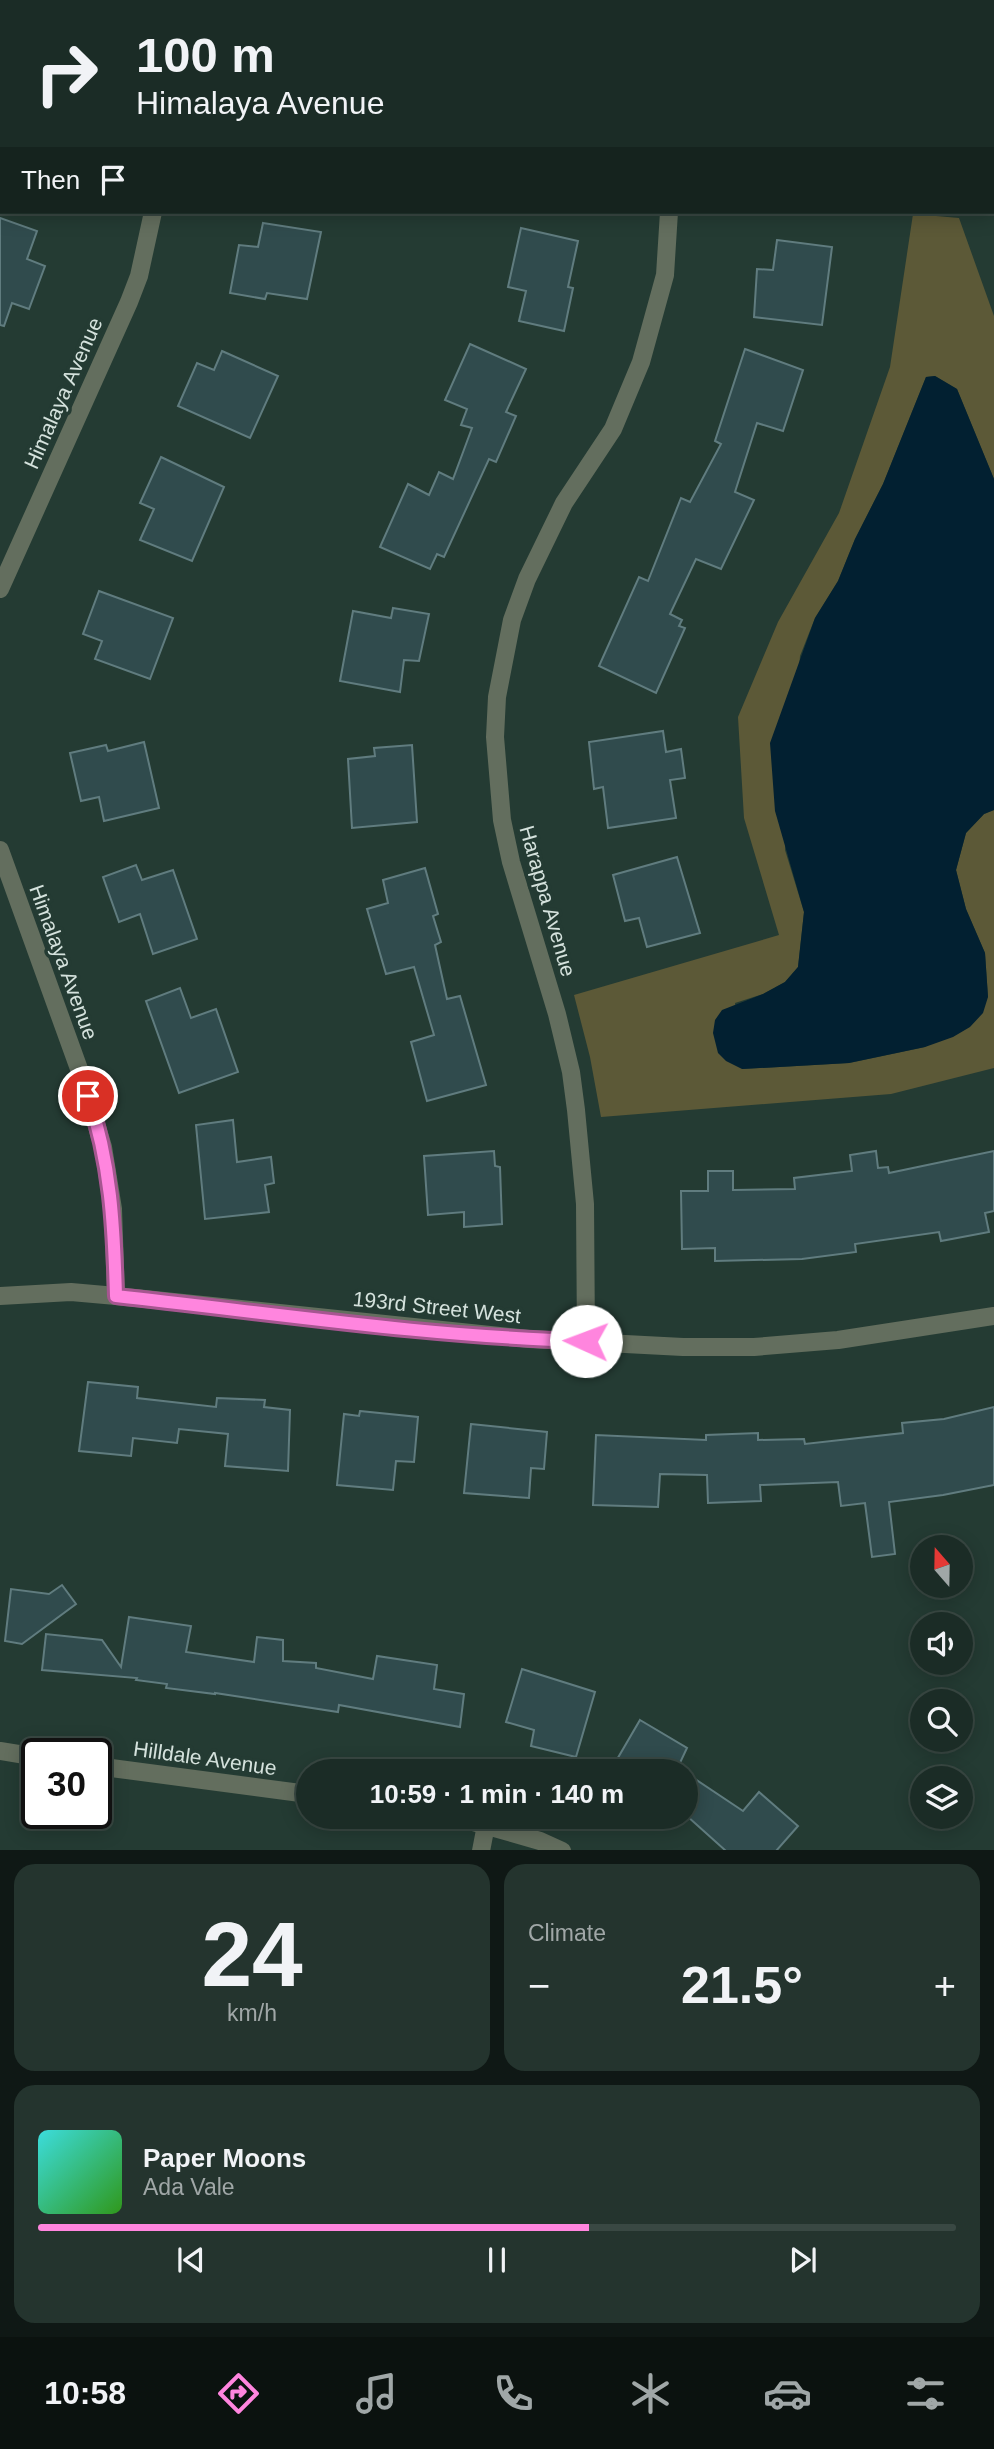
<!DOCTYPE html>
<html lang="en">
<head>
<meta charset="utf-8">
<style>
	:root { --surface:#1b2c26; --page:#24342e; --text:#f1f3f6; --muted:#a0a7a7; --line:#394843; --accent:#ff85de }
	body { margin:0; font-family:Helvetica,sans-serif; background:var(--page); color:var(--text); height:100vh; display:flex; flex-direction:column; font-size:26px; white-space:nowrap }
	* { box-sizing:border-box; margin:0 }
	p { font-size:23px; color:var(--muted) }
	.icon { flex:none; width:38px; height:38px; fill:none; stroke:currentColor; stroke-width:2; stroke-linecap:round; stroke-linejoin:round }
	.map { position:relative; height:1850px; overflow:hidden }
	.details { display:flex; flex-direction:column; gap:14px; padding:14px; background:#0f1815; flex:1 }
	.details>* { flex:none }
	.hud { position:absolute; left:0px; top:0px; width:994px; height:214px; box-shadow:0 4px 18px #0003,0 0 0 2px var(--line); background:#1b2c26; color:var(--text); overflow:hidden }
	.needle { width:46px; rotate:340deg }
	.controls { position:absolute; left:910px; top:1535px; display:grid; gap:14px }
	.controls a { display:grid; place-items:center; width:63px; height:63px; border-radius:50%; background:var(--surface); box-shadow:0 4px 18px #0003,0 0 0 2px var(--line); font-size:35px }
	.speed { position:absolute; left:21px; top:1738px; display:flex; gap:14px; font-size:35px; font-weight:700; text-align:center }
	.speed>* { display:grid; place-content:center; width:91px; height:91px; border-radius:50%; background:var(--surface); box-shadow:0 4px 18px #0003,0 0 0 2px var(--line); line-height:1 }
	.speed .limit { border:4px solid #111; border-radius:10px; background:#fff; color:#111 }
	.pin { position:absolute; display:grid; place-items:center; width:60px; height:60px; color:#fff; margin:-30px; border:4px solid #fff; border-radius:50%; box-shadow:0 2px 7px #0007 }
	.me { position:absolute; width:77px; margin:-38px; rotate:272deg; stroke-linejoin:round; filter:drop-shadow(0 0 5px #0008) }
	.turn { display:flex; align-items:center; gap:24px; height:147px; padding:0 21px; font-size:32px }
	.turn .icon { width:91px; height:91px; stroke-width:2.5 }
	.turn b { display:block; font-size:49px; line-height:60px }
	.then { display:flex; align-items:center; height:66px; padding:0 21px; background:#0003; gap:14px; font-size:26px }
	.big { font-size:52px; font-weight:700; line-height:1.1 }
	.details .card { flex:1; display:flex; flex-direction:column; justify-content:center; gap:10px; min-width:0; padding:0 24px; border-radius:21px; background:var(--page) }
	.details .dial { align-items:center; gap:0 }
	.dial b { font-size:91px; line-height:1 }
	.song { display:flex; align-items:center; gap:21px }
	.cover { width:84px; height:84px; border-radius:10px; background:linear-gradient(135deg,hsl(180 70% 55%),hsl(110 70% 35%)) }
	.played { height:7px; border-radius:4px; background:linear-gradient(90deg,var(--accent) 60%,var(--line) 60%) }
	.keys { display:flex; justify-content:space-around; direction:ltr }
	.heat { display:flex; justify-content:space-between; align-items:center; font-size:38px; direction:ltr }
	.details .tiles { flex:1; display:grid; gap:14px; grid-template-columns:1fr 1fr }
	.card:last-child { grid-column:span 2 }
	.trip { position:absolute; left:296px; top:1759px; width:402px; height:70px; border-radius:35px; background:var(--surface); box-shadow:0 4px 18px #0003,0 0 0 2px var(--line); font-weight:700; line-height:70px; text-align:center }
	.tabs { display:flex; height:112px; justify-content:space-around; align-items:center; background:#0b120f; color:var(--muted) }
	.tabs .icon { width:49px; height:49px }
	.tabs .active { color:var(--accent) }
	.tabs b { font-size:32px; color:var(--text) }
	.map>svg:first-child { display:block }
</style>
</head>
<body>
<div class="map">
<svg width="994" height="1851" viewBox="0 0 994 1851">
	<rect width="100%" height="100%" fill="#243b33"/>
	<path fill="#5c5937" d="M 913,214 L 959,218 L 994,316 L 994,479 L 957,389 L 935,376 L 926,377 L 883,484 L 855,539 L 838,581 L 815,618 L 800,656 L 785,850 L 804,912 L 798,967 L 785,982 L 763,994 L 735,1003 L 742,1069 L 849,1063 L 925,1047 L 988,997 L 985,953 L 966,909 L 956,870 L 966,833 L 984,814 L 994,810 L 994,1068 L 891,1094 L 601,1117 L 590,1057 L 574,995 L 779,935 L 744,818 L 738,717 L 778,622 L 839,513 L 890,367 Z"/>
	<path fill="#022031" d="M 935,376 L 957,389 L 994,479 L 994,810 L 984,814 L 966,833 L 956,870 L 966,909 L 985,953 L 988,997 L 983,1013 L 970,1027 L 953,1037 L 925,1047 L 849,1063 L 742,1069 L 726,1061 L 718,1053 L 713,1033 L 715,1020 L 722,1010 L 763,994 L 785,982 L 798,967 L 804,912 L 775,811 L 770,743 L 815,618 L 838,581 L 855,539 L 883,484 L 926,377 Z"/>
	<g fill="#304b4d" stroke="#607c7f" stroke-width="2">
		<path d="M 0,218 L 37,231 L 27,259 L 45,266 L 29,309 L 12,303 L 4,326 L 0,325 Z"/>
		<path d="M 263,223 L 321,232 L 307,299 L 267,293 L 265,299 L 230,293 L 239,245 L 258,247 Z"/>
		<path d="M 521,228 L 578,241 L 568,287 L 573,288 L 564,331 L 519,321 L 526,291 L 508,287 Z"/>
		<path d="M 777,240 L 832,247 L 822,325 L 754,317 L 757,269 L 773,270 Z"/>
		<path d="M 470,344 L 526,369 L 506,412 L 516,416 L 496,462 L 489,459 L 444,557 L 437,554 L 430,569 L 380,547 L 408,484 L 429,495 L 439,472 L 453,479 L 472,428 L 461,425 L 467,409 L 445,400 Z"/>
		<path d="M 745,349 L 803,370 L 783,431 L 757,423 L 735,492 L 754,500 L 721,569 L 696,559 L 670,614 L 682,620 L 679,626 L 685,628 L 656,693 L 599,666 L 639,577 L 648,581 L 681,498 L 690,502 L 721,444 L 715,441 Z"/>
		<path d="M 222,351 L 278,376 L 250,438 L 178,406 L 197,363 L 214,370 Z"/>
		<path d="M 161,457 L 224,487 L 192,561 L 140,540 L 154,509 L 140,503 Z"/>
		<path d="M 99,591 L 173,618 L 150,679 L 95,659 L 102,641 L 83,634 Z"/>
		<path d="M 393,608 L 429,614 L 419,661 L 404,660 L 400,692 L 340,681 L 353,611 L 391,618 Z"/>
		<path d="M 663,731 L 666,752 L 681,749 L 685,778 L 670,780 L 676,818 L 608,828 L 603,787 L 594,789 L 589,742 Z"/>
		<path d="M 144,742 L 159,808 L 104,821 L 99,797 L 81,801 L 70,753 L 106,745 L 108,751 Z"/>
		<path d="M 412,745 L 417,822 L 352,828 L 348,759 L 375,756 L 374,748 Z"/>
		<path d="M 677,857 L 700,933 L 647,947 L 639,918 L 625,921 L 613,875 Z"/>
		<path d="M 136,865 L 142,880 L 173,870 L 197,939 L 153,954 L 140,914 L 119,922 L 103,877 Z"/>
		<path d="M 425,868 L 438,914 L 433,916 L 441,942 L 435,945 L 447,999 L 460,996 L 486,1085 L 427,1101 L 411,1042 L 434,1035 L 414,967 L 386,974 L 367,909 L 388,903 L 383,880 Z"/>
		<path d="M 180,988 L 191,1018 L 216,1009 L 238,1072 L 179,1093 L 146,1001 Z"/>
		<path d="M 233,1120 L 237,1162 L 271,1157 L 274,1183 L 265,1185 L 269,1212 L 205,1219 L 196,1125 Z"/>
		<path d="M 494,1151 L 495,1166 L 500,1167 L 502,1224 L 464,1227 L 464,1212 L 428,1215 L 424,1156 Z"/>
		<path d="M 876,1151 L 878,1168 L 888,1167 L 889,1173 L 994,1151 L 994,1211 L 985,1213 L 989,1232 L 941,1241 L 939,1232 L 855,1244 L 856,1252 L 802,1259 L 715,1261 L 715,1248 L 682,1249 L 681,1191 L 708,1191 L 708,1171 L 733,1171 L 733,1190 L 795,1189 L 794,1178 L 852,1171 L 850,1155 Z"/>
		<path d="M 88,1382 L 138,1387 L 137,1398 L 216,1407 L 217,1398 L 265,1400 L 264,1407 L 290,1410 L 288,1471 L 225,1466 L 228,1434 L 179,1429 L 177,1443 L 133,1438 L 131,1456 L 79,1451 Z"/>
		<path d="M 994,1407 L 994,1485 L 943,1495 L 889,1502 L 895,1554 L 872,1557 L 865,1503 L 841,1506 L 838,1482 L 760,1485 L 761,1501 L 708,1503 L 707,1475 L 660,1474 L 658,1507 L 593,1505 L 596,1435 L 706,1440 L 706,1435 L 758,1433 L 758,1440 L 804,1439 L 805,1444 L 903,1433 L 902,1423 L 944,1419 Z"/>
		<path d="M 360,1411 L 418,1417 L 414,1462 L 396,1461 L 393,1490 L 337,1485 L 344,1414 L 359,1416 Z"/>
		<path d="M 471,1424 L 547,1432 L 544,1469 L 531,1468 L 529,1498 L 464,1493 Z"/>
		<path d="M 62,1585 L 76,1604 L 22,1644 L 5,1641 L 11,1589 L 49,1594 Z"/>
		<path d="M 129,1617 L 191,1626 L 186,1652 L 254,1662 L 257,1637 L 283,1640 L 283,1661 L 316,1663 L 316,1668 L 373,1679 L 377,1656 L 437,1665 L 434,1689 L 464,1694 L 460,1727 L 339,1705 L 338,1712 L 215,1693 L 215,1694 L 166,1688 L 167,1684 L 136,1680 L 137,1678 L 42,1670 L 46,1634 L 102,1640 L 121,1667 Z"/>
		<path d="M 522,1669 L 595,1692 L 576,1757 L 531,1746 L 534,1730 L 506,1722 Z"/>
		<path d="M 640,1720 L 687,1748 L 678,1767 L 684,1771 L 617,1771 L 612,1768 Z"/>
		<path d="M 686,1773 L 743,1811 L 759,1792 L 798,1826 L 776,1851 L 726,1851 L 687,1816 L 690,1816 L 686,1814 Z"/>
	</g>
	<g fill="none" stroke-linecap="round" stroke-linejoin="round">
		<g stroke="#636e5e" stroke-width="18">
			<path d="M 121,0 L 122,2"/>
			<path d="M 632,0 L 633,2"/>
			<path d="M 0,589 L 129,302 L 139,276 L 153,212"/>
			<path d="M 0,850 L 83,1080 L 103,1147 L 113,1209 L 116,1296"/>
			<path d="M 0,1296 L 71,1292 L 116,1296 L 529,1339 L 683,1347 L 754,1347 L 838,1340 L 994,1316"/>
			<path d="M 586,1341 L 585,1204 L 576,1110 L 571,1072 L 557,1014 L 511,862 L 502,820 L 495,737 L 497,697 L 512,620 L 527,579 L 564,503 L 613,429 L 641,362 L 665,275 L 669,212"/>
			<path d="M 0,1751 L 37,1757"/>
			<path d="M 96,1766 L 308,1794"/>
			<path d="M 452,1816 L 540,1841 L 562,1851"/>
			<path d="M 481,1851 L 486,1825"/>
		</g>
	</g>
	<g fill="none" stroke-linecap="round" stroke-linejoin="round">
		<g stroke="#a65690" stroke-width="18">
			<path id="route" d="M 88,1096 C 111,1163 114,1226 116,1296 C 272,1313 429,1337 586,1341"/>
		</g>
		<use href="#route" stroke="#ff85de" stroke-width="12"/>
	</g>
	<g text-anchor="middle" dominant-baseline="central" stroke-width="7" stroke-linejoin="round" paint-order="stroke">
		<g font-size="21" fill="#d5e2dd" stroke="#243b33">
			<text transform="translate(63 393) rotate(-66)">Himalaya Avenue</text>
			<text transform="translate(548 901) rotate(74)">Harappa Avenue</text>
			<text transform="translate(64 962) rotate(70)">Himalaya Avenue</text>
			<text transform="translate(437 1307) rotate(6)">193rd Street West</text>
			<text transform="translate(205 1758) rotate(8)">Hilldale Avenue</text>
		</g>
	</g>
</svg>
<div class="controls">
<a><svg class="needle" viewBox="-14 -14 28 28"><path d="M0-13l5 13h-10z" fill="#e53935"/><path d="M0 13l5-13h-10z" fill="#a0a7a7"/></svg></a>
<a><svg class="icon" aria-label="sound" viewBox="0 0 24 24"><path d="M4 9h4l5-4v14l-5-4H4zM17 9q2 3 0 6"/></svg></a>
<a><svg class="icon" aria-label="search" viewBox="0 0 24 24"><circle cx="10" cy="10" r="6"/><path d="M15 15l6 6"/></svg></a>
<a><svg class="icon" aria-label="layers" viewBox="0 0 24 24"><path d="M12 4l9 5-9 5-9-5zM3 14l9 5 9-5"/></svg></a>
</div>
<div class="speed"><div class="limit">30</div></div>
<div class="pin" style="left:88px;top:1096px;background:#d93025"><svg class="icon" aria-label="arrive" viewBox="0 0 24 24"><path d="M6 21V4h12l-3 4 3 4H6"/></svg></div>
<svg class="me" style="left:586px;top:1341px" viewBox="-20 -20 40 40"><circle r="19" fill="#fff"/><path d="M0-13L10 11 0 6-10 11z" fill="#ff85de"/></svg>
<div class="trip">10:59 · 1 min · 140 m</div>
<div class="hud">
<div class="turn"><svg class="icon" aria-label="right" viewBox="0 0 24 24"><path d="M7 20v-9h11M14 6l5 5-5 5"/></svg><div><b>100 m</b>Himalaya Avenue</div></div>
<div class="then">Then<svg class="icon" aria-label="arrive" viewBox="0 0 24 24"><path d="M6 21V4h12l-3 4 3 4H6"/></svg></div>
</div>
</div>
<section class="details">
<div class="tiles">
<div class="card dial"><b>24</b><p>km/h</p></div>
<div class="card"><p>Climate</p>
<div class="heat"><a>−</a><b class="big">21.5°</b><a>+</a></div>
</div>
<div class="card">
<div class="song"><i class="cover"></i><div><b>Paper Moons</b><p>Ada Vale</p></div></div>
<div class="played"></div>
<div class="keys"><svg class="icon" aria-label="previous" viewBox="0 0 24 24"><path d="M18 5L8 12l10 7zM5 5v14"/></svg><svg class="icon" aria-label="pause" viewBox="0 0 24 24"><path d="M8 5v14M16 5v14"/></svg><svg class="icon" aria-label="next" viewBox="0 0 24 24"><path d="M6 5l10 7-10 7zM19 5v14"/></svg></div>
</div>
</div>
</section>
<nav class="tabs">
<b>10:58</b>
<svg class="icon active" aria-label="directions" viewBox="0 0 24 24"><path d="M12 3l9 9-9 9-9-9zM9 14v-3h6M13 9l2 2-2 2"/></svg>
<svg class="icon" aria-label="music" viewBox="0 0 24 24"><path d="M9 18V5l10-2v13"/><circle cx="6" cy="18" r="3"/><circle cx="16" cy="16" r="3"/></svg>
<svg class="icon" aria-label="phone" viewBox="0 0 24 24"><path d="M5 4h4l2 5-3 2q2 4 5 5l2-3 5 2v4C11 20 4 13 5 4z"/></svg>
<svg class="icon" aria-label="climate" viewBox="0 0 24 24"><path d="M12 3v18M4 7l16 10M4 17L20 7"/></svg>
<svg class="icon" aria-label="car" viewBox="0 0 24 24"><path d="M5 17H2v-5l4-1 3-4h7l3 4 3 1v5h-3M9 17h6M6 11h13"/><circle cx="7" cy="17" r="2"/><circle cx="17" cy="17" r="2"/></svg>
<svg class="icon" aria-label="filters" viewBox="0 0 24 24"><path d="M4 7h16M4 17h16"/><circle cx="9" cy="7" r="2"/><circle cx="15" cy="17" r="2"/></svg>
</nav>
</body>
</html>
